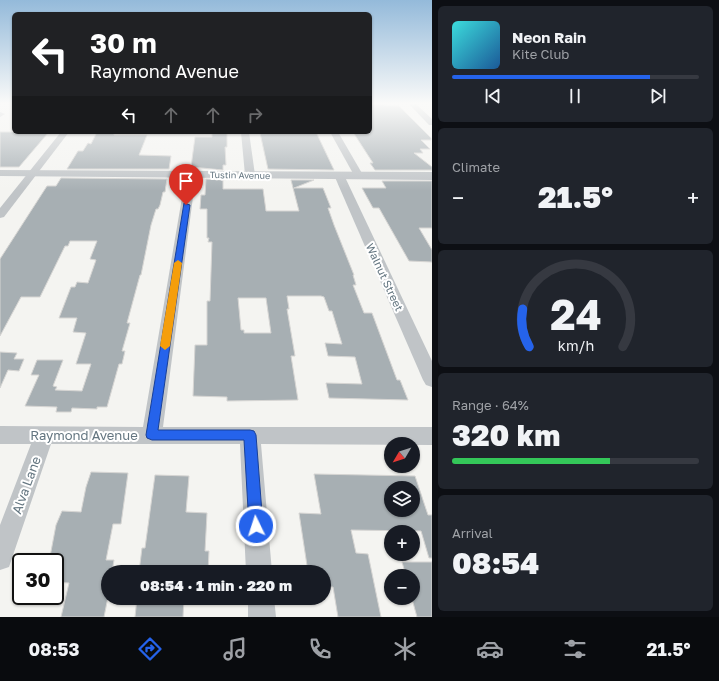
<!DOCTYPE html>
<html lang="en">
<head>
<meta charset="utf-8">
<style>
	:root { --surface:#171b24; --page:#20242c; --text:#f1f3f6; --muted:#9ea1a6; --line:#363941; --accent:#2563eb }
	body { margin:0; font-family:"Golos Text",sans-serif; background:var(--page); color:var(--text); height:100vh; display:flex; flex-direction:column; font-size:15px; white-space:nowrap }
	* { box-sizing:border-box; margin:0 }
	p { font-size:13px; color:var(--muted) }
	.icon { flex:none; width:22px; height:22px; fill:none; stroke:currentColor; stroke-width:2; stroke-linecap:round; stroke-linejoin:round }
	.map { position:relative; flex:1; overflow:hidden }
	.drawer { display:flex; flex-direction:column; gap:6px; padding:6px; background:#0d0f14; width:287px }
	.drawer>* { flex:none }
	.hud { position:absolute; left:12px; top:12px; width:360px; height:122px; border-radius:6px; box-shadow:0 1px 3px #0004; background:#202124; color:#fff; overflow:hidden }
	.needle { width:26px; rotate:231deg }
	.buttons { position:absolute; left:384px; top:437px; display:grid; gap:8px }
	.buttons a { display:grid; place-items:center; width:36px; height:36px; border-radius:50%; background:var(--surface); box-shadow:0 1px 3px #0004; font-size:20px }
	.speed { position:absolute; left:12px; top:553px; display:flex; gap:8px; font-size:20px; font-weight:700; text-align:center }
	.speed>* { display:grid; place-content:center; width:52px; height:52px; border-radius:50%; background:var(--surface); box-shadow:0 1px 3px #0004; line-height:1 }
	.speed .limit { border:2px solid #111; border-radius:6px; background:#fff; color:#111 }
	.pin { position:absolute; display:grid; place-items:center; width:34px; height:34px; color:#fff; margin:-41px -17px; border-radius:50% 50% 50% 0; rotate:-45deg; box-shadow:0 0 4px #0007 }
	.pin .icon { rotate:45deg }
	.me { position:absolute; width:44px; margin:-22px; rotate:356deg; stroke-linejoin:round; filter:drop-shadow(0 0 3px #0008) }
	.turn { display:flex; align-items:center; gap:14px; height:84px; padding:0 12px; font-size:18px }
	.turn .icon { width:52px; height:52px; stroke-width:2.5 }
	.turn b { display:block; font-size:28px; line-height:34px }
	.lanes { display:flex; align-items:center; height:38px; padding:0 12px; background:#0003; justify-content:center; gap:20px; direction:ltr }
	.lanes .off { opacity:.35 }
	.big { font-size:30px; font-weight:800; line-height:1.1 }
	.drawer .widget { flex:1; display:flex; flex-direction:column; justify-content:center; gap:6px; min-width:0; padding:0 14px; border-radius:6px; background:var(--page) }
	.drawer .dial { align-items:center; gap:0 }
	.dial svg { height:104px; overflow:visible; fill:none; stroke:var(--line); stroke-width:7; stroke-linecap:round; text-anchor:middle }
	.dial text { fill:var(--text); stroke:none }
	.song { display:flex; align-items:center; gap:12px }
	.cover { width:48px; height:48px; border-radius:6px; background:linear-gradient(135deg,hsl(180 70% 55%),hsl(210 70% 35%)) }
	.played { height:4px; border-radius:2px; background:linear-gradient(90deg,var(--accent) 80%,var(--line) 80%) }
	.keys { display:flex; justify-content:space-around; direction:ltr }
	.heat { display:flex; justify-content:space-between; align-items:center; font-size:22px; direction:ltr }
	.charge { height:6px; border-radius:3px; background:linear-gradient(90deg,#34c759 64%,var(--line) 0) }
	.trip { position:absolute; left:101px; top:565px; width:230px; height:40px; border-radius:20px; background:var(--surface); box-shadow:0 1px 3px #0004; font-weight:800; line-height:40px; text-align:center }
	.dock { display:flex; height:64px; justify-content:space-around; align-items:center; background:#090b0e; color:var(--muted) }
	.dock .icon { width:28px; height:28px }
	.dock .selected { color:var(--accent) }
	.dock b { font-size:18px; color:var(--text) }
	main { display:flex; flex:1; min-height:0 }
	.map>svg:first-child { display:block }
</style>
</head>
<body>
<main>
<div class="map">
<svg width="432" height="617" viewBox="0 0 432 617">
	<rect width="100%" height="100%" fill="#f4f4f1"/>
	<g fill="#a7afb3" stroke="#d6d5d3" fill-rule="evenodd">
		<path d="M 370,104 L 399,106 L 431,138 L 431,140 L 421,140 L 430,149 L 420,149 L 423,153 L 414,153 L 432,167 L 432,170 L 375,170 L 370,163 L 373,163 L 353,132 L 370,132 Z"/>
		<path d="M 0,132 L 42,132 L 48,133 L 19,167 L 0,167 Z"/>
		<path d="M 97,132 L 114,132 L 114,135 L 147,135 L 139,155 L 171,156 L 169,169 L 67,169 L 78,151 L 83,151 L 88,143 L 91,144 Z"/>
		<path d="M 212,132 L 227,133 L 227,147 L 225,147 L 226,165 L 223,165 L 223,170 L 191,167 L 195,137 L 212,137 Z"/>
		<path d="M 303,132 L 316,132 L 334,170 L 268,169 L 260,133 L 303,133 Z"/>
		<path d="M 61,178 L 167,179 L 165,192 L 163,192 L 160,205 L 158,209 L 156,209 L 151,225 L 141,275 L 140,275 L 127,323 L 130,323 L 122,351 L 125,351 L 122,364 L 119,364 L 107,407 L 97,407 L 97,409 L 72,408 L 71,412 L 56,412 L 57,407 L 25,406 L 39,375 L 31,375 L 37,360 L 63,360 L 53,386 L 57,387 L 55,390 L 82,391 L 91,364 L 76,364 L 86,333 L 73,332 L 77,318 L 59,318 L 71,287 L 75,287 L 77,282 L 88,283 L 96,260 L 90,259 L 97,241 L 70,241 L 68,246 L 65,246 L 40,297 L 21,297 L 0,336 L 0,259 L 47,186 L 56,186 Z"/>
		<path d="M 206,179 L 223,180 L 223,189 L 263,189 L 266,211 L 299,211 L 291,180 L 314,180 L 294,188 L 323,188 L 331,208 L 328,208 L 334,225 L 354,275 L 353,275 L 356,285 L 353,285 L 364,313 L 372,313 L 397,380 L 400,380 L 408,400 L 329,398 L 326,383 L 362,384 L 355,357 L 328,356 L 325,343 L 342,344 L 332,311 L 329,311 L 324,297 L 321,296 L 287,296 L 289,309 L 287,309 L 295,356 L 291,356 L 298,400 L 227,401 L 227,397 L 193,396 L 195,345 L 207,345 L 207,301 L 210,301 L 212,242 L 208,242 L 209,238 L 207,238 L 207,209 L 200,209 L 201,195 L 205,195 ZM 238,298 L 266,298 L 271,333 L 244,333 L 244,330 L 241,330 Z"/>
		<path d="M 382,181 L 432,181 L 432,228 L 419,228 L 432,250 L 432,262 L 409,261 L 379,208 L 373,208 L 362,188 L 386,188 Z"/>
		<path d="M 0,352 L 17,353 L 14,359 L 24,359 L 19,371 L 8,370 L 0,388 Z"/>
		<path d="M 91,472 L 128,473 L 121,524 L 113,524 L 106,560 L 114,560 L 112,572 L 108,572 L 108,597 L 104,617 L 61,617 L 69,583 L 55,582 L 55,562 L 49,562 L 56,525 L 62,511 L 81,512 L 86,487 Z"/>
		<path d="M 314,474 L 415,476 L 428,515 L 432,515 L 432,558 L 429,558 L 421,531 L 351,530 L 356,553 L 368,554 L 381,617 L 338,617 L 333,587 L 324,587 L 324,572 L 308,572 L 299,513 L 321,514 ZM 391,488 L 413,488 L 413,510 L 391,510 Z"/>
		<path d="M 155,475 L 189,476 L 186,512 L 207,513 L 205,551 L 209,551 L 208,572 L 139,572 L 142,548 L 145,548 Z"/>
		<path d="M 402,562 L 432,562 L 432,617 L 417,617 L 412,599 L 413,576 L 406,576 Z"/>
		<path d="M 137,598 L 184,598 L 183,617 L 135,617 Z"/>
	</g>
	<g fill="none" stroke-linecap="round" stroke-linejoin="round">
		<g fill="#c0c4c7" fill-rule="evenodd">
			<path d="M 409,104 L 416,104 L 432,119 L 432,125 L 429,125 Z"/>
			<path d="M 0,112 L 5,114 L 0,117 Z"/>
			<path d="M 61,132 L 69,132 L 4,217 L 0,218 L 0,208 Z"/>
			<path d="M 241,132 L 249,132 L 255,175 L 250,178 L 245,175 Z"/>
			<path d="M 330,132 L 338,132 L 363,175 L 361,177 L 355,177 Z"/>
			<path d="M 191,171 L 196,174 L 163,427 L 432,427 L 432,445 L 261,444 L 272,572 L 246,572 L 240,444 L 51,444 L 12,558 L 9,567 L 0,570 L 0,525 L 31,444 L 0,444 L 0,426 L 143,427 L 186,174 Z"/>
			<path d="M 339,172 L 344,175 L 432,361 L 432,387 L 426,385 L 423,380 L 334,175 Z"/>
			<path d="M 248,598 L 274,598 L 276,617 L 248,617 Z"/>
		</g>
		<path fill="#c0c4c7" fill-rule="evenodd" d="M 0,170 L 432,172 L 432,180 L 0,176 Z"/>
	</g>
	<linearGradient id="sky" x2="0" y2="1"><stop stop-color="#94bada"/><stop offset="0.54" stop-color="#fafaf9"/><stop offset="1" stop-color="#fafaf9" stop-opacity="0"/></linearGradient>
	<rect width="432" height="191" fill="url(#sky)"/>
	<path fill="#2563eb" stroke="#184099" d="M 184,203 L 190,205 L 158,430 L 250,430 L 254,431 L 256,435 L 263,526 L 261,531 L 256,534 L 251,531 L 249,526 L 244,440 L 152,440 L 147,438 L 146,435 Z"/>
	<path fill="#f59e0b" d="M 178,260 L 182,263 L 170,346 L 165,350 L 160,346 L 174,263 Z"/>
	<g text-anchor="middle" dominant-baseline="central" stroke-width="4" stroke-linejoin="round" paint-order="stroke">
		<g font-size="9" fill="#647681" stroke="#fff">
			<text transform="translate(240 175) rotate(1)">Tustin Avenue</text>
		</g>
		<g font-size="11" fill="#647681" stroke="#fff">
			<text transform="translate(385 277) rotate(65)">Walnut Street</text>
		</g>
		<g font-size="13" fill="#647681" stroke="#fff">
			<text x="84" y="435">Raymond Avenue</text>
			<text transform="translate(26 485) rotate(-70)">Alva Lane</text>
		</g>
	</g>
</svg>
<div class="buttons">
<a><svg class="needle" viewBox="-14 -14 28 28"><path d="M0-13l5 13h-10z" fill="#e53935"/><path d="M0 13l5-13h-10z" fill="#9ea1a6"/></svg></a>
<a><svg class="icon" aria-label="layers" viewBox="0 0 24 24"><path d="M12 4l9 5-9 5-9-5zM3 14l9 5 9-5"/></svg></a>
<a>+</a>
<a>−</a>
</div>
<div class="speed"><div class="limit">30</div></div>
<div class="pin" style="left:186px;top:205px;background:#d93025"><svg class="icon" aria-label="arrive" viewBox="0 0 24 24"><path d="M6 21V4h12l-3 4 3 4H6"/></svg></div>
<svg class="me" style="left:256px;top:526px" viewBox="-20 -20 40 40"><circle r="17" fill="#2563eb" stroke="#fff" stroke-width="3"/><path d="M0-11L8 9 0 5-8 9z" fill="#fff"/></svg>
<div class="trip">08:54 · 1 min · 220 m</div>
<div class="hud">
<div class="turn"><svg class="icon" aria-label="left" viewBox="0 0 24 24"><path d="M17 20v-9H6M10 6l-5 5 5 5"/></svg><div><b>30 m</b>Raymond Avenue</div></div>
<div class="lanes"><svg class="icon" aria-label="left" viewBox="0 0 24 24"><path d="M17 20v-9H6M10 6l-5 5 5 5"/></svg><svg class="icon off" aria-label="ahead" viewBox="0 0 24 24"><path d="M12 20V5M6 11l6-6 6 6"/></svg><svg class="icon off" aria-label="ahead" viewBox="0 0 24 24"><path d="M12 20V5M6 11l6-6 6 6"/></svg><svg class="icon off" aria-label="right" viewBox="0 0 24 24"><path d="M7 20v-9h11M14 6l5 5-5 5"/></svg></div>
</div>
</div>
<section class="drawer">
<div class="widget">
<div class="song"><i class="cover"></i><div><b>Neon Rain</b><p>Kite Club</p></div></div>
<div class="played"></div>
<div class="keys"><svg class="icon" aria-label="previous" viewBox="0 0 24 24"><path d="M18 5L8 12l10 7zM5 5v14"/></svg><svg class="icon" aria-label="pause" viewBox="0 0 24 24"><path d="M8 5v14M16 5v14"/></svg><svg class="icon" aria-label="next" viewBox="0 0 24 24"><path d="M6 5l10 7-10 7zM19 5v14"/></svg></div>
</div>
<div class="widget"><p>Climate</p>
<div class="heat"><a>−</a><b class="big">21.5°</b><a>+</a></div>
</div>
<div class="widget dial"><svg viewBox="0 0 100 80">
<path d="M14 69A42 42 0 1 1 86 69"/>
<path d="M14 69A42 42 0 0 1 9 40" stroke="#2563eb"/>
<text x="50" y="56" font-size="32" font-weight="700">24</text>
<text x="50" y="72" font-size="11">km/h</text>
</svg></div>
<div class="widget"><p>Range · 64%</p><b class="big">320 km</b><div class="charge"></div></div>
<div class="widget"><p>Arrival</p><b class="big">08:54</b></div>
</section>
</main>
<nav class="dock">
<b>08:53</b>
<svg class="icon selected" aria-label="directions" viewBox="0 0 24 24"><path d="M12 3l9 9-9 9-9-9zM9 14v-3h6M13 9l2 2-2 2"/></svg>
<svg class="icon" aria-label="music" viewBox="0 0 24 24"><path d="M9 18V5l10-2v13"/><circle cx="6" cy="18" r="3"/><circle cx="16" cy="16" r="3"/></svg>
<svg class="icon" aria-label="phone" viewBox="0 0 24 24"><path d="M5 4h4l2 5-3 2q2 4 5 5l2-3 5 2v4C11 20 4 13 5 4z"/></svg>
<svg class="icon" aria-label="climate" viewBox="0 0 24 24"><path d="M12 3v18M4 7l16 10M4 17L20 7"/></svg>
<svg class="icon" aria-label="car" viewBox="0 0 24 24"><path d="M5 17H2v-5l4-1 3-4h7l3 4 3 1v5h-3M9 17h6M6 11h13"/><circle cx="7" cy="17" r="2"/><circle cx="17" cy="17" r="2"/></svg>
<svg class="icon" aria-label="filters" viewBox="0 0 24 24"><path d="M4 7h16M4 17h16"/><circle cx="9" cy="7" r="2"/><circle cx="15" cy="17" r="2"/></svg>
<b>21.5°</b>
</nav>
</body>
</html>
